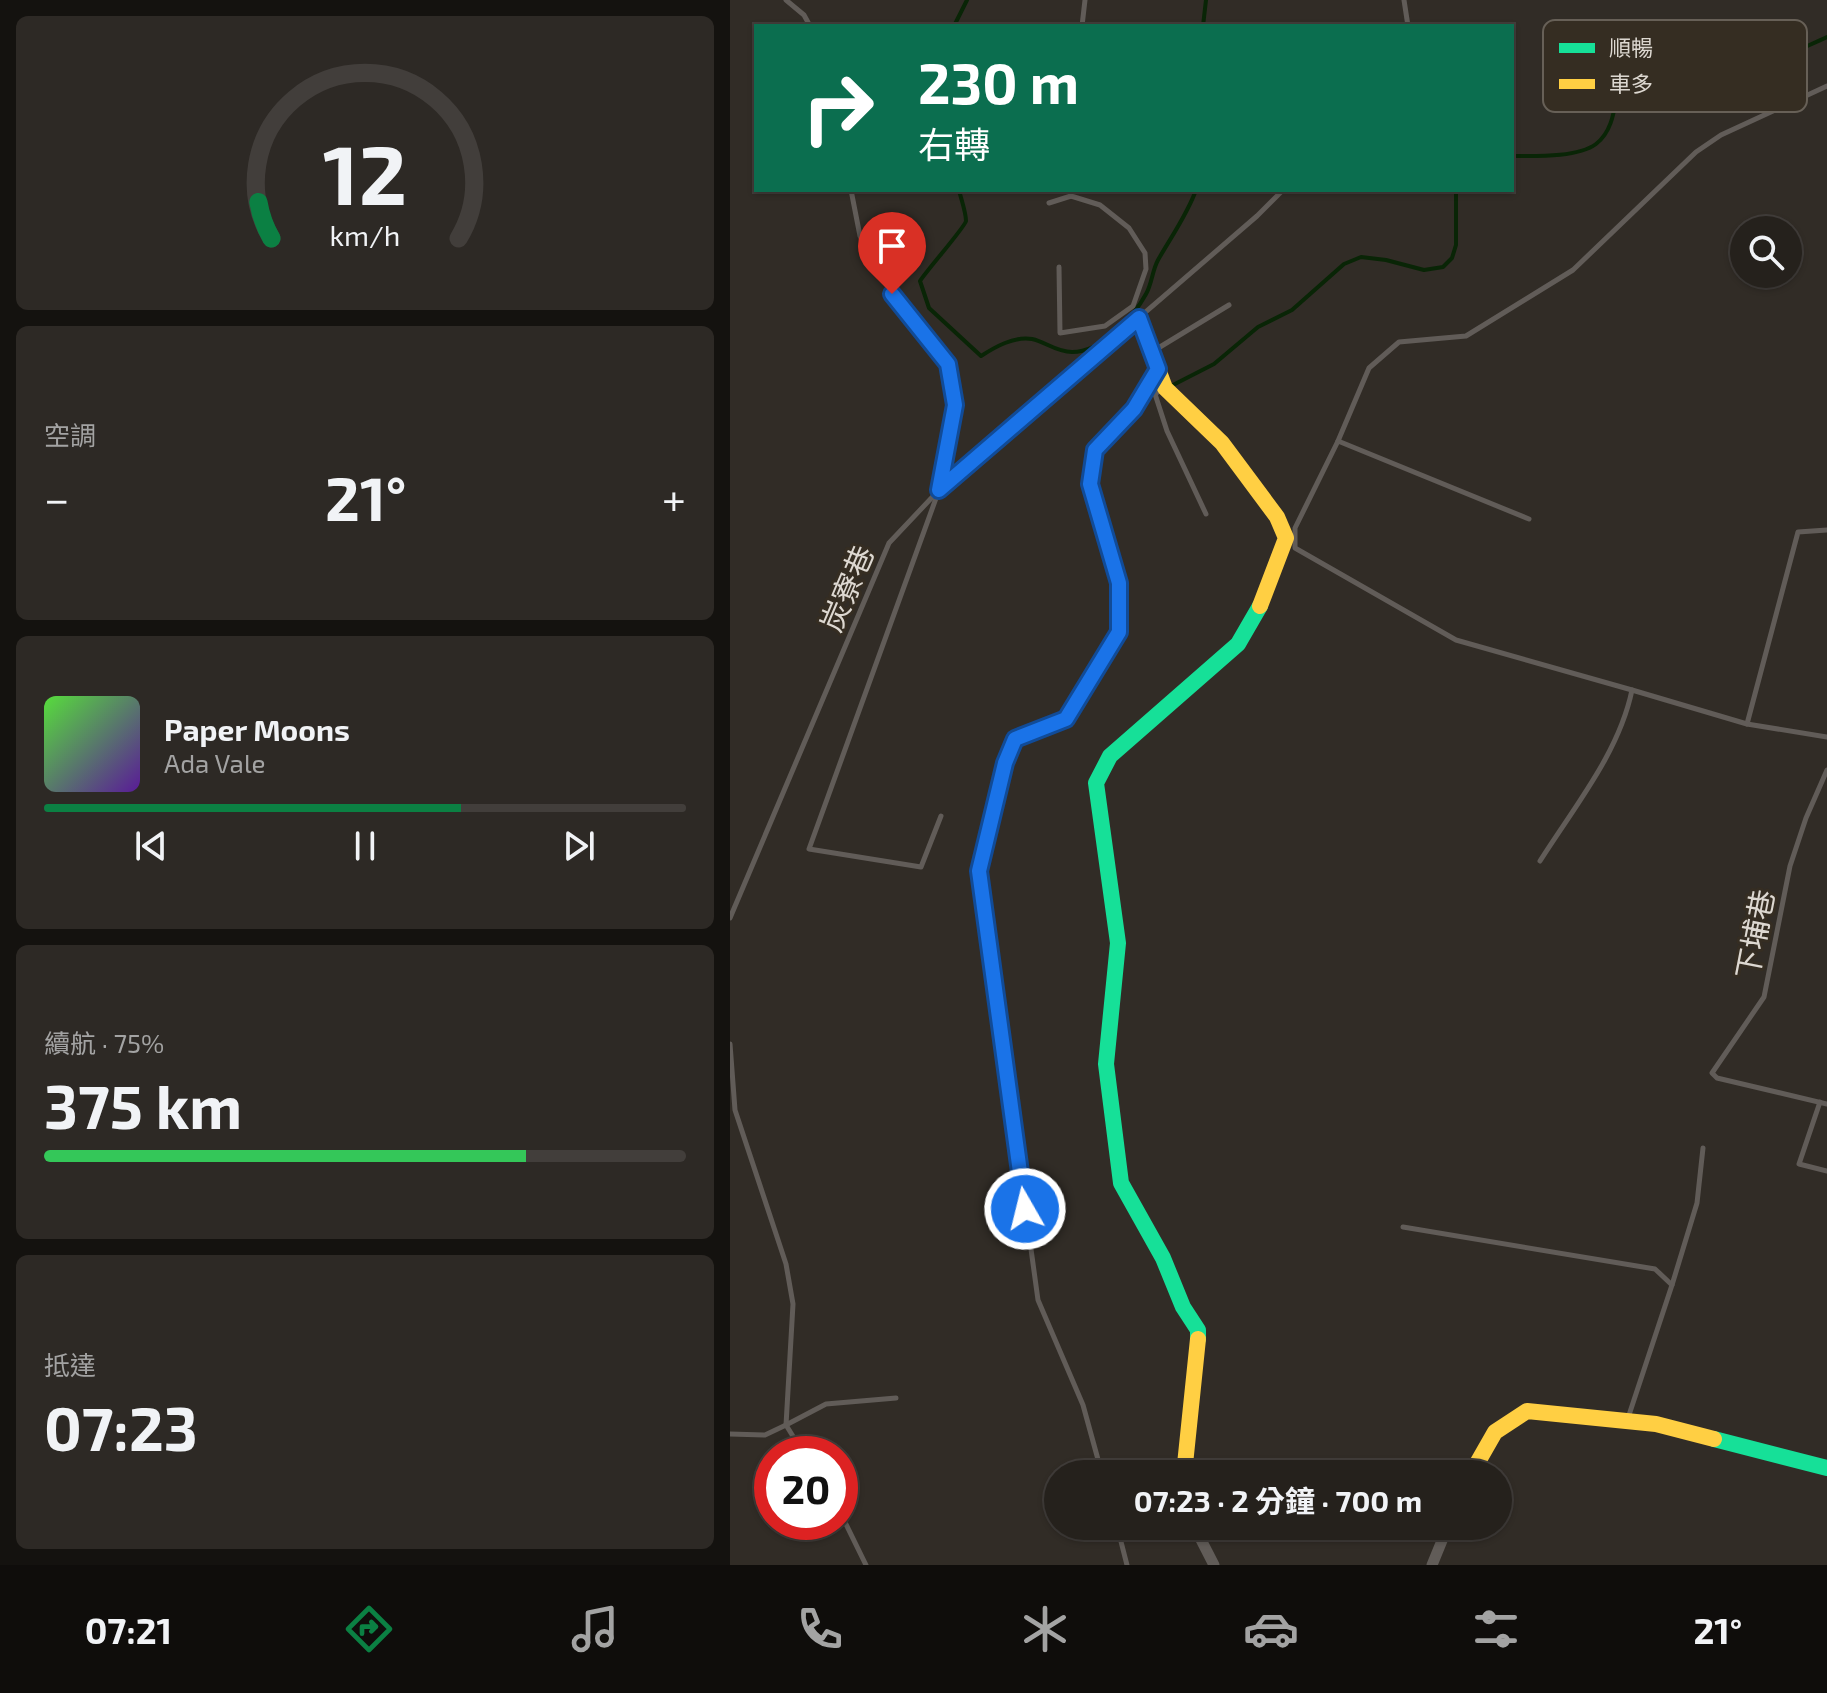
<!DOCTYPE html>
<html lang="zh-TW">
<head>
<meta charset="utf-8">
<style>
	:root { --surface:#25211c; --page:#2d2925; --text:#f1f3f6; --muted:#a3a3a3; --line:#423e3b; --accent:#0b8043 }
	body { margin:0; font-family:"Exo 2","Noto Sans TC",sans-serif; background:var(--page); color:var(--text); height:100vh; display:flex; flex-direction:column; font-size:30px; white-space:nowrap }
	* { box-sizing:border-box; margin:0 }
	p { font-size:26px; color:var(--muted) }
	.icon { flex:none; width:44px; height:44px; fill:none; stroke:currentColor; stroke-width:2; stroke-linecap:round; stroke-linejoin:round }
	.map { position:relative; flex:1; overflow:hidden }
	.drawer { display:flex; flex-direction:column; gap:16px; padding:16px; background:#14120f; width:730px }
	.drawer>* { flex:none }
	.top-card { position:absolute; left:24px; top:24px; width:760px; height:168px; border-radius:0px; box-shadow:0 2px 6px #0004,0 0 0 2px var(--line); background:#0b6e4f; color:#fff; overflow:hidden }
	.buttons { position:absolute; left:1000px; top:216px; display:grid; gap:16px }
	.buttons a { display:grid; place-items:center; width:72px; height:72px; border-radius:50%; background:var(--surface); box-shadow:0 2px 6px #0004,0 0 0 2px var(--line); font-size:40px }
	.speed { position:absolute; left:24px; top:1436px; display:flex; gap:16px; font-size:40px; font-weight:700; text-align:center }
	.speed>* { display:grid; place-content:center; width:104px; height:104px; border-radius:50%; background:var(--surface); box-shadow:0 2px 6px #0004,0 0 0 2px var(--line); line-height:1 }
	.speed .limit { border:12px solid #d22; background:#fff; color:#111 }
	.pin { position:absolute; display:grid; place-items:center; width:68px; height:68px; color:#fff; margin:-82px -34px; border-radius:50% 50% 50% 0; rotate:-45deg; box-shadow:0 0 8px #0007 }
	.pin .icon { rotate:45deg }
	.me { position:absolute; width:88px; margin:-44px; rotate:352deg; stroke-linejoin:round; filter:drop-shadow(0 0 6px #0008) }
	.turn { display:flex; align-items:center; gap:28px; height:168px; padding:0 32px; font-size:36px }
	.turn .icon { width:104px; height:104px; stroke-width:2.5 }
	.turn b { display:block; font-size:56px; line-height:68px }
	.big { font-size:60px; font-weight:700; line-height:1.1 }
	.drawer .widget { flex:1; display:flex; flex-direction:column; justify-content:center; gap:12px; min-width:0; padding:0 28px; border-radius:12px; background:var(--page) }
	.drawer .dial { align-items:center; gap:0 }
	.dial svg { height:208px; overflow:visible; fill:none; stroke:var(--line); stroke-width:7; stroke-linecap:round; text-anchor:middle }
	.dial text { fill:var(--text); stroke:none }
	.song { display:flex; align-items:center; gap:24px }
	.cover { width:96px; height:96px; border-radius:12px; background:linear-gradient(135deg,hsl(110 70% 55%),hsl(270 70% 35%)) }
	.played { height:8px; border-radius:4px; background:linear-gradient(90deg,var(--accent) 65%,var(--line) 65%) }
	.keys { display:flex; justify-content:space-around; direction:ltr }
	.heat { display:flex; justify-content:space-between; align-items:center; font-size:44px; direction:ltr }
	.charge { height:12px; border-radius:6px; background:linear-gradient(90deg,#34c759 75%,var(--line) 0) }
	.trip { position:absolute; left:314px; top:1460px; width:468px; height:80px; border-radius:40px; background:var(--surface); box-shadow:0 2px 6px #0004,0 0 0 2px var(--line); font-weight:700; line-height:80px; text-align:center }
	.dock { display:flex; height:128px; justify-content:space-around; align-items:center; background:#0f0d0b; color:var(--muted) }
	.dock .icon { width:56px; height:56px }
	.dock .selected { color:var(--accent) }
	.dock b { font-size:36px; color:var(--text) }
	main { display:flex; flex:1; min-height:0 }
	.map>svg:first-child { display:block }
</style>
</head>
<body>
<main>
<section class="drawer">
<div class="widget dial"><svg viewBox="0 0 100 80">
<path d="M14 69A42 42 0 1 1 86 69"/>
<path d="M14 69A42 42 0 0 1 9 55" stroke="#0b8043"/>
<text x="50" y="56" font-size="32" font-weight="700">12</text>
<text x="50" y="72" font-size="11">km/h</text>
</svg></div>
<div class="widget"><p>空調</p>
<div class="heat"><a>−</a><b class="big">21°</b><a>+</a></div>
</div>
<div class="widget">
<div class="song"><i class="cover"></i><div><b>Paper Moons</b><p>Ada Vale</p></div></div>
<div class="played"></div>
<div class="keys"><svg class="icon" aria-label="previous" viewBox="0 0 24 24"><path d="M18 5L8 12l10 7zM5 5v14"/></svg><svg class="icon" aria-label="pause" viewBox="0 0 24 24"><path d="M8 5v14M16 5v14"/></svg><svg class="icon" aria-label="next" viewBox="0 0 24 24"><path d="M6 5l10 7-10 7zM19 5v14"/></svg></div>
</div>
<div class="widget"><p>續航 · 75%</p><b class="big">375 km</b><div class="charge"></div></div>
<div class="widget"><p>抵達</p><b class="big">07:23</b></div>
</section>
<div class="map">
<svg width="1097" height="1565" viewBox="0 0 1097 1565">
	<rect width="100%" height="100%" fill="#312c26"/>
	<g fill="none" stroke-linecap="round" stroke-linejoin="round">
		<g stroke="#092506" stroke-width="4">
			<path d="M 224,26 L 237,0"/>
			<path d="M 473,26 L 476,0"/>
			<path d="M 782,156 C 804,156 847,158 866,144 C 899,119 873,56 923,44 C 949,38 978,61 1005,65 C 1037,69 1069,49 1097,37"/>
			<path d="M 229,190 C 231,199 236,212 236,221 C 235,227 197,270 190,281 L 199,308 L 251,356 C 265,347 284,336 302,339 C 316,342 326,352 342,352 C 372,352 403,318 416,294 C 422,284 422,271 428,260 C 441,237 457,215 466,190"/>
			<path d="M 441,386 L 484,364 L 528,327 L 562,310 L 614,264 L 631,257 L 656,260 L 694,270 L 713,267 L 722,258 L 726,245 L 726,190"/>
		</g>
		<g stroke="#615c58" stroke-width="5">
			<path d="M 56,0 L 74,15 L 80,26"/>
			<path d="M 674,0 L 678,26"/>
			<path d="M 352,26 L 355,0"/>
			<path d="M 121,190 L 130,236 L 162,294 L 218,364 L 225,405 L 209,490 L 79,849 L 191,867 L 211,816"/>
			<path d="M 319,203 L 341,196"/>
			<path d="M 329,267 L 330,333 L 375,326 L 403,306 L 416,269 L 415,253 L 399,228 L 370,205 L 341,196 L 341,190"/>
			<path d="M 425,350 L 499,305"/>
			<path d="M 434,388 L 425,394 L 437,431 L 476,514"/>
			<path d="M 608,441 L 565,528 L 565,548 L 726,640 L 902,690"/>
			<path d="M 799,519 L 608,441 L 639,368 L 669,342 L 736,336 L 843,270 L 966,152 L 991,135 L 1097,86"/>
			<path d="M 1097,530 L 1068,532 L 1017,724 L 1097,737"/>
			<path d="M 1097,770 L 1076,818 L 1060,866 L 1034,997 L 982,1073 L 987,1078 L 1097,1104"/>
			<path d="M 810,861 C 844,807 889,753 902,690 L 1017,724"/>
			<path d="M 0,918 L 159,543 L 209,490 L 527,216 L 553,190"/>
			<path d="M 0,1044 L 5,1110 L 56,1264 L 63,1304 L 56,1425 L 96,1404 L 166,1398"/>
			<path d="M 1090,1102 L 1069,1164 L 1097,1171"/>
			<path d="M 673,1227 L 925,1269 L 942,1285 L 898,1418"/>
			<path d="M 942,1285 L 967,1203 L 973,1148"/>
			<path d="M 0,1434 L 35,1435 L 56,1425 L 74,1454"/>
			<path d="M 372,1474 L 353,1405 L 308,1300 L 249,871 L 275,763 L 285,739 L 336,719 L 389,632 L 389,583 L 360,484 L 365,450 L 404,409 L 426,373"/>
			<path d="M 110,1512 L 136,1565"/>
			<path d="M 387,1526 L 397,1565"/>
		</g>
		<g stroke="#615c58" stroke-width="11">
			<path d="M 464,1526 L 484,1565"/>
			<path d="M 702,1565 L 718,1526"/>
		</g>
		<g stroke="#16e098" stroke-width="16">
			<path d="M 468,1339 L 468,1330 L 453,1307 L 433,1258 L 391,1183 L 376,1064 L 388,943 L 366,783 L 380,756 L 508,644 L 530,606"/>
			<path d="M 984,1439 L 1097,1468"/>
		</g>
		<g stroke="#ffcf43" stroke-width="16">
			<path d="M 409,318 L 435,388 L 492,443 L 547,517 L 556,538 L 530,606"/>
			<path d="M 454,1474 L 468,1339"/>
			<path d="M 741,1474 L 765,1432 L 797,1411 L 926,1424 L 984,1439"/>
		</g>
	</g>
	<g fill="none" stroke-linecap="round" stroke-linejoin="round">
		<g stroke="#114b97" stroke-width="20">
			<path id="route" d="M 162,294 L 218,364 L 225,405 L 209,490 L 409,318 L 428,369 L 404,409 L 365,450 L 360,484 L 389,583 L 389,632 L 336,719 L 285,739 L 275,763 L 249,871 L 295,1209"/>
		</g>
		<use href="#route" stroke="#1a73e8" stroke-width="14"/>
	</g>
	<g text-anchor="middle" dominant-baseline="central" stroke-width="6" stroke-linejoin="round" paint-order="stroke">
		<g font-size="30" fill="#ddd8d1" stroke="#352d22">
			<text transform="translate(116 588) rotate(-67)">炭寮巷</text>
			<text transform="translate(1024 934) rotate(-79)">下埔巷</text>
		</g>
	</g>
	<rect x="813" y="20" width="264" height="92" rx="12" fill="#352d22" stroke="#676057" stroke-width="2"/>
	<rect x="829" y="43" width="36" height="10" fill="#16e098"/>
	<rect x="829" y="79" width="36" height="10" fill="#ffcf43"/>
	<g font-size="22" fill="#ddd8d1">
		<text x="879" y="56">順暢</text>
		<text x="879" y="92">車多</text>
	</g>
</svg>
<div class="buttons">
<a><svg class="icon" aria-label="search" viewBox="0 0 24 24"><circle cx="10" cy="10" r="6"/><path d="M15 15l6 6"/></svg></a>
</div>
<div class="speed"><div class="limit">20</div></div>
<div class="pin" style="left:162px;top:294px;background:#d93025"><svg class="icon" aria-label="arrive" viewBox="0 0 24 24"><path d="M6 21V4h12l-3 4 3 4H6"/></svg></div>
<svg class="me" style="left:295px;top:1209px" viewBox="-20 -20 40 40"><circle r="17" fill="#1a73e8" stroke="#fff" stroke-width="3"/><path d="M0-11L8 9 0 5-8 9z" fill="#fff"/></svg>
<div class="trip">07:23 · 2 分鐘 · 700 m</div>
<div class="top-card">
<div class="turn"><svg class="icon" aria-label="right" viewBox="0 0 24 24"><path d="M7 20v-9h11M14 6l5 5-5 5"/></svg><div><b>230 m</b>右轉</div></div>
</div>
</div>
</main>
<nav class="dock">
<b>07:21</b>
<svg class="icon selected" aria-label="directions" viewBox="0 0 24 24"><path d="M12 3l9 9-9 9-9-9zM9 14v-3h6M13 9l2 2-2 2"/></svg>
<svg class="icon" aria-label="music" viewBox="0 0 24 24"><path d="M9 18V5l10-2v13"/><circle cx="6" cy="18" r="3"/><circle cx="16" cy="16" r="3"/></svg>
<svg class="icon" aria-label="phone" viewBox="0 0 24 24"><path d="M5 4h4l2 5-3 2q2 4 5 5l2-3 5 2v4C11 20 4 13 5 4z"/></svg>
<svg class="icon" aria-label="climate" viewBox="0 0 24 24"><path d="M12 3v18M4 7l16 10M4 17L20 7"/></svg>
<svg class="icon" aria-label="car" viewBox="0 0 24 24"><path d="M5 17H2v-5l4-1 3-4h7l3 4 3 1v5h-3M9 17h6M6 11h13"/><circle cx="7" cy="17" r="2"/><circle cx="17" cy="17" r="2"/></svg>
<svg class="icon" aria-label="filters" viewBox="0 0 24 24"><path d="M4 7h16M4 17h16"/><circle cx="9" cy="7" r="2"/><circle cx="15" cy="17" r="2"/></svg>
<b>21°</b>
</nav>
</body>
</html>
